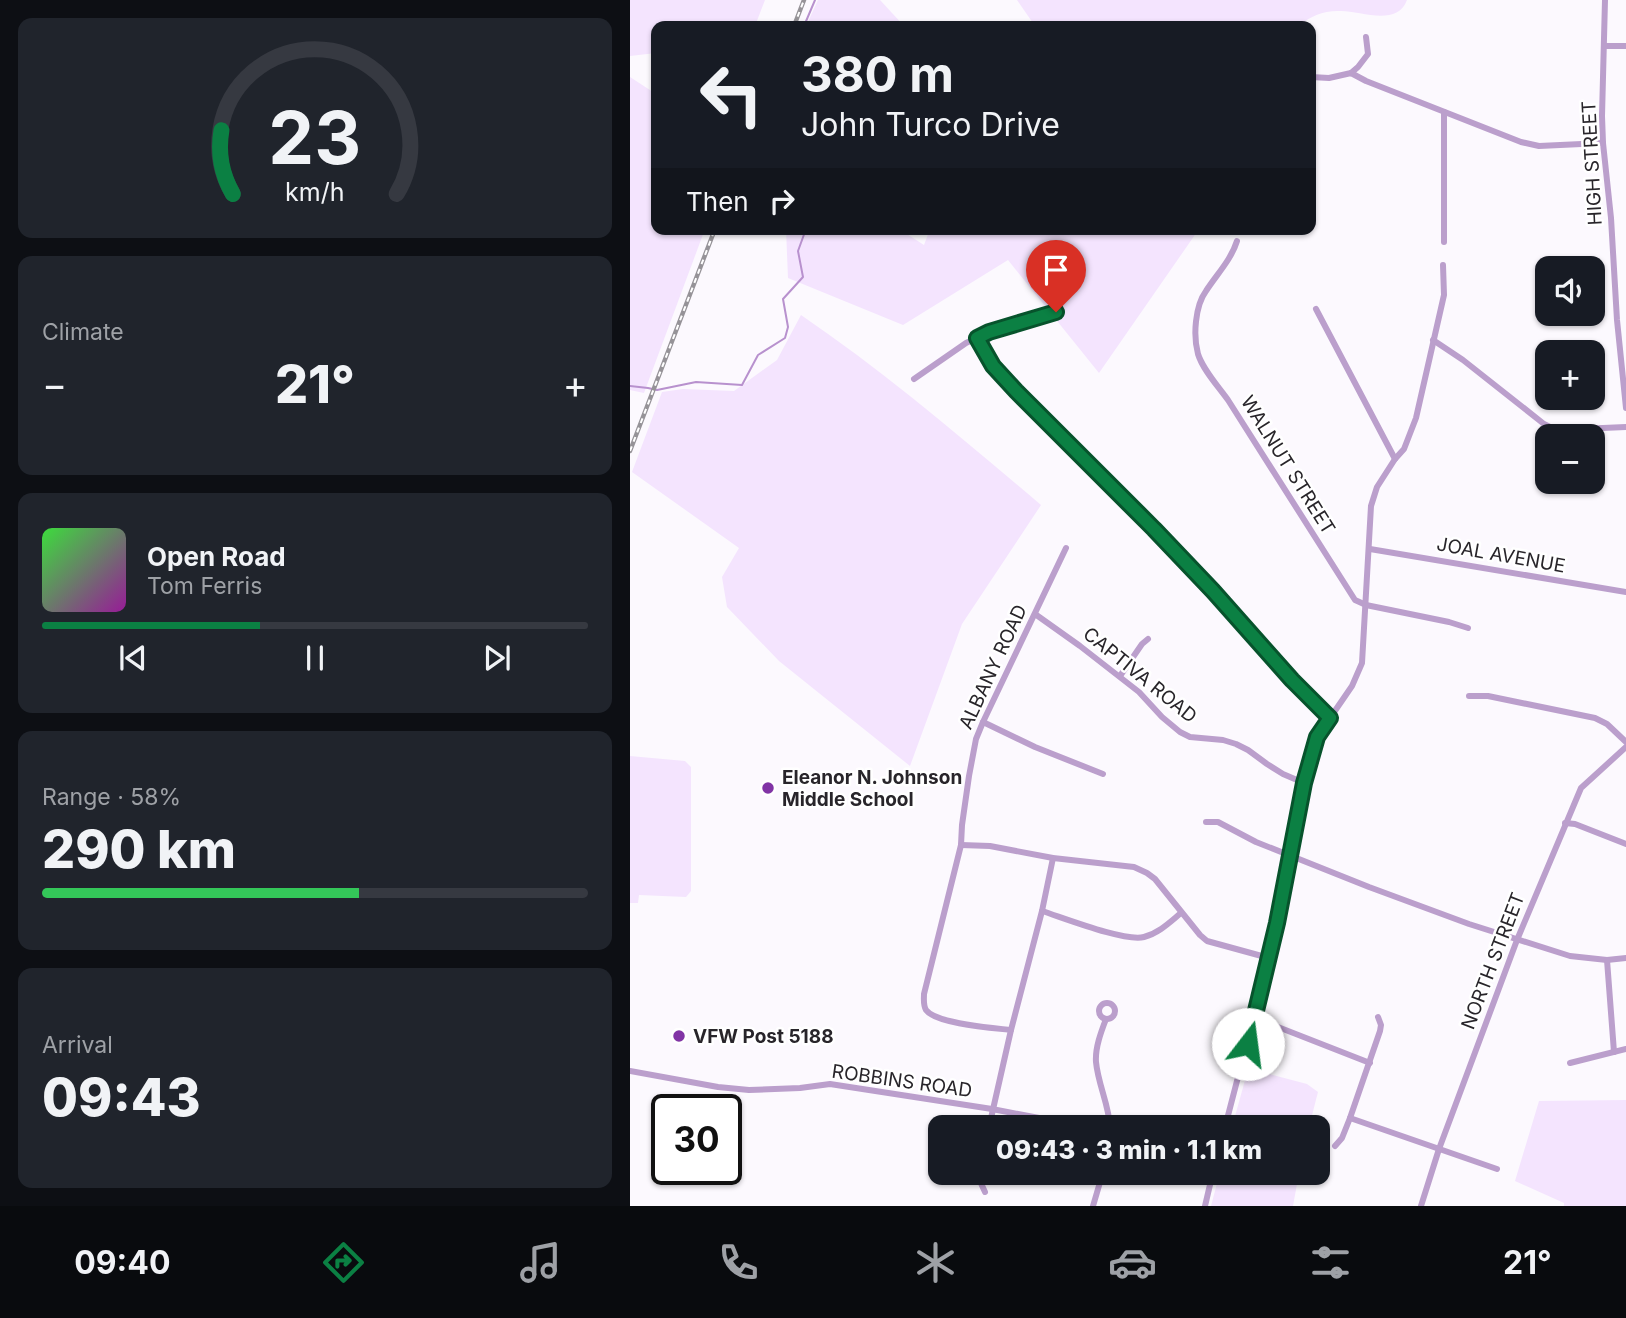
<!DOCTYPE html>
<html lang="en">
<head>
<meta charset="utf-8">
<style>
	:root { --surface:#171b24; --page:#20242c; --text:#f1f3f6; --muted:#9ea1a6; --line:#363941; --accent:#0b8043 }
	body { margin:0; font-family:Inter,sans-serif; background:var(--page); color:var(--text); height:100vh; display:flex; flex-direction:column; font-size:26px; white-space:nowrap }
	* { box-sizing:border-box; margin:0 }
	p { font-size:23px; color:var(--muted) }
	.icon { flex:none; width:38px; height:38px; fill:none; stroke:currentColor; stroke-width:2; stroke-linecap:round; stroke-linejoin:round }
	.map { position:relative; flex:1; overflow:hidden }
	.drawer { display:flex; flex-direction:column; gap:18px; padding:18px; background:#0d0f14; width:630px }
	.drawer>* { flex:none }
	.guide { position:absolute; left:21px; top:21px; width:665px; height:214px; border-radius:14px; box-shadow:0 2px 5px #0004; background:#171b24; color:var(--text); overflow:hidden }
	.controls { position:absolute; left:905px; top:256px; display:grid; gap:14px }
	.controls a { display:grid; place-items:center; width:70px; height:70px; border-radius:14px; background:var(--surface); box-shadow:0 2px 5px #0004; font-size:35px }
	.speed { position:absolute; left:21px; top:1094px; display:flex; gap:14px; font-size:35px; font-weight:700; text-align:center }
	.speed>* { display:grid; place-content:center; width:91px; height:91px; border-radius:50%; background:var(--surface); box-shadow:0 2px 5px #0004; line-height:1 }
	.speed .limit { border:4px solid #111; border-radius:10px; background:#fff; color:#111 }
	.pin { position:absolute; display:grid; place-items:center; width:60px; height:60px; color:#fff; margin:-72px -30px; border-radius:50% 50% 50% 0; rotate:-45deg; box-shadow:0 0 7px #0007 }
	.pin .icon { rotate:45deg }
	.me { position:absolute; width:77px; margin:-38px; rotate:15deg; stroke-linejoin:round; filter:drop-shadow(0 0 5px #0008) }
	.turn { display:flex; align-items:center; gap:24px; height:147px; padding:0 35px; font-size:32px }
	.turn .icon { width:91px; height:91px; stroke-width:2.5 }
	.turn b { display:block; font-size:49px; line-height:60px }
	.then { display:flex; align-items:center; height:66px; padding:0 35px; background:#0003; gap:14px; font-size:26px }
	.big { font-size:52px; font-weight:800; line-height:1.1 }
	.drawer .widget { flex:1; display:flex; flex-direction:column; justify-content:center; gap:10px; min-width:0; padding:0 24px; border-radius:14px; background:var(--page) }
	.drawer .dial { align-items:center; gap:0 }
	.dial svg { height:182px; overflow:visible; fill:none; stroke:var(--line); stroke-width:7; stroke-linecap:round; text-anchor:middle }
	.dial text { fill:var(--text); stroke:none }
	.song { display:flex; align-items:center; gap:21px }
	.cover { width:84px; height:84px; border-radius:10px; background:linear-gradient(135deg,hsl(120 70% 55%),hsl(300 70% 35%)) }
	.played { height:7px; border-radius:4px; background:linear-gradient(90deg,var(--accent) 40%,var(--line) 40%) }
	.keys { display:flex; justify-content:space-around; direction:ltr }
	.heat { display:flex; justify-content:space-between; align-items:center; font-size:38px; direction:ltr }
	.charge { height:10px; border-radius:5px; background:linear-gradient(90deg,#34c759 58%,var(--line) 0) }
	.trip { position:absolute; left:298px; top:1115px; width:402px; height:70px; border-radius:14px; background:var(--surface); box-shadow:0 2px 5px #0004; font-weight:800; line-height:70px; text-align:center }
	.menu { display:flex; height:112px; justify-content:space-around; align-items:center; background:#090b0e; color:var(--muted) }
	.menu .icon { width:49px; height:49px }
	.menu .active { color:var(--accent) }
	.menu b { font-size:32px; color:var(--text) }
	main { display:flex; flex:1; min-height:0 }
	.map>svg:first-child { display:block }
</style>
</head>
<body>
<main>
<section class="drawer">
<div class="widget dial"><svg viewBox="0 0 100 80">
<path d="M14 69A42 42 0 1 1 86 69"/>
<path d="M14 69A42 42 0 0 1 9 41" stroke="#0b8043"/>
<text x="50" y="56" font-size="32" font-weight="700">23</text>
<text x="50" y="72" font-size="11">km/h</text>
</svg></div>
<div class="widget"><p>Climate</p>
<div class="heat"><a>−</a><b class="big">21°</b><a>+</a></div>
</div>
<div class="widget">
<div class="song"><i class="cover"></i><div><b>Open Road</b><p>Tom Ferris</p></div></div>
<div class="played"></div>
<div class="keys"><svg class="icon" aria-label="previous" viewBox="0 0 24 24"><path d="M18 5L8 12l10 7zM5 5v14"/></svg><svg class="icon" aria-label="pause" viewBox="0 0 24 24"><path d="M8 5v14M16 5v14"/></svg><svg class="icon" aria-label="next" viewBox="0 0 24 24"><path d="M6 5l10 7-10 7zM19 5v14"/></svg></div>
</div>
<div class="widget"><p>Range · 58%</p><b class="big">290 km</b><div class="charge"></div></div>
<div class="widget"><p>Arrival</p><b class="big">09:43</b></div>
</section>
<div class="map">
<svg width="996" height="1206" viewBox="0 0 996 1206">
	<rect width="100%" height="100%" fill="#fcf9fe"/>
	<g fill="#f4e4fe">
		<path d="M 0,0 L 135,0 L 125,26 L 26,26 L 26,53 L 0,56 Z"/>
		<path d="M 188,0 L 250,0 L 274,26 L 176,26 Z"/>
		<path d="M 387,0 L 777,0 C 767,27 731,11 711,11 C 695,10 680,16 669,26 L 405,26 Z"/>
		<path d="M 0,77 L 26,94 L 26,229 L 75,229 L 14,393 L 0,390 Z"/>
		<path d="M 156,229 L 269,229 L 294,245 L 300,229 L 569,229 L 469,373 L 378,260 L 273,325 L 158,278 Z"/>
		<path d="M 171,315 C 256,373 333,439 411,505 L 332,624 L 280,766 L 149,661 L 97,607 L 92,577 L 109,548 L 2,472 L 32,392 L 53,389 L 104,391 L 147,360 Z"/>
		<path d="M 0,756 L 55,761 L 61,767 L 61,891 L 56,897 L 9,895 L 8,903 L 0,903 Z"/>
		<path d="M 620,1069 L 677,1084 L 688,1092 L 679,1127 L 602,1127 L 617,1073 Z"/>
		<path d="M 996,1100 L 996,1206 L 934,1206 L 934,1203 L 885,1181 L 909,1101 Z"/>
		<path d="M 590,1172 L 669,1173 L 663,1206 L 581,1206 Z"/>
	</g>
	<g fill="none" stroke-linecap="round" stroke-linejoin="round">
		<g stroke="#b891ce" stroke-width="2">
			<path d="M 174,26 L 185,0"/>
			<path d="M 0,386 L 18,388 L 27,390 L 66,382 L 112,385 L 128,355 L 155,338 L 158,327 L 153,299 L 173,277 L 168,251 L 176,229"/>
		</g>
		<g stroke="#bb9fcc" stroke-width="6">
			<path d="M 975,0 L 972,116 L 973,143 L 981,218 L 987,320 L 996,408"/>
			<path d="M 975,46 L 996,46"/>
			<path d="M 721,73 L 728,67 L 738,54 L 736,37"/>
			<path d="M 681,77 L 699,78 L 721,73 L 736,81 L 891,142 L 909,146 L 973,143"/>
			<path d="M 607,241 C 601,260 587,274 576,291 C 565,306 563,336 568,354 C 573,370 588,386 598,400 L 725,600 L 736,605 L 819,622 L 838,628"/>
			<path d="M 814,242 L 814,112"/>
			<path d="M 686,309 L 765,459"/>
			<path d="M 347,338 L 363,366 L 386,391 L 524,529 L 583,591 L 662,680 L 700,718"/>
			<path d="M 803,340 L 833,360 L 914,424 L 926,430 L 996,427"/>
			<path d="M 284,379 L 336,343 L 359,332 L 426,312"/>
			<path d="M 740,549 L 996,592"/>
			<path d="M 405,614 L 450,646 L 509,692 L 532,717 L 550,732 L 560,737 L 593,740 L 606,744 L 618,750 L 637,764 L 653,774 L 674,783"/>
			<path d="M 490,676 L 512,644 L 518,639"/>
			<path d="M 839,696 L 858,696 L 965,718 L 977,724 L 996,742"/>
			<path d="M 353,722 L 405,747 L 473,774"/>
			<path d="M 576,822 L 588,822 L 626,842 L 739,887 L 839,924 L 940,956 L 977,960 L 996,958"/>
			<path d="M 935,823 L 945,824 L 996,844"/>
			<path d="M 331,845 L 360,846 L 423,858 L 504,867 L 517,873 L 525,879 L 570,935 L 577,941 L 639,958"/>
			<path d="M 412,911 C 434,918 495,942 514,937 C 529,933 540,922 551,913"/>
			<path d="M 977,960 L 984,1052"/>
			<circle cx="477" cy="1011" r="8"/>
			<path d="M 625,1018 L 740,1063"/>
			<path d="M 476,1019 C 471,1032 465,1048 466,1062 C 468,1084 479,1105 480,1127"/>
			<path d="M 381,1030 C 364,1028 306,1024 296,1010 C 293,1005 294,999 294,994 L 331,845 L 332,825 L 339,776 L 346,739 L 353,722 L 436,548"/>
			<path d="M 940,1063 L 996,1049"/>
			<path d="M 0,1071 L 88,1087 L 119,1090 L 170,1088 L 200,1084 L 362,1109 L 456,1127"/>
			<path d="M 720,1118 L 867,1169"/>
			<path d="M 359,1127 L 381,1030 L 412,911 L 423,858"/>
			<path d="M 595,1127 L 639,958 L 655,888 L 674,783 L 680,757 L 687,737 L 722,686 L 732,663 L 741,506 L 747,487 L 765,459 L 774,449 L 786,418 L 814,295 L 813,265"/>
			<path d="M 705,1146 L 712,1138 L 720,1118 L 750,1031 L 751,1025 L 748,1017"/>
			<path d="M 350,1172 L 349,1179 L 355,1192"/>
			<path d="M 463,1206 L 473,1172"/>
			<path d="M 575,1206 L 583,1172"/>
			<path d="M 791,1206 L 809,1149 L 887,940 L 951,788 L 996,747"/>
		</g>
		<g stroke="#969398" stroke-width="4.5">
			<g id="rail">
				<path d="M 164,26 L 174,0"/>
				<path d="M 0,451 L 85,229"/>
			</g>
		</g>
		<use href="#rail" stroke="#fff" stroke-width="2" stroke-dasharray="5" stroke-linecap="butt"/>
	</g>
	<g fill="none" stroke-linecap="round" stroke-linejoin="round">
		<g stroke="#07532c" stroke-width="18">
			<path id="route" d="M 426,312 L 359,332 L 347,338 L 363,366 L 386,391 L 524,529 L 583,591 L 662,680 L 700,718 L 687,737 L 674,783 L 647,923 L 618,1044"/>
		</g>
		<use href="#route" stroke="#0b8043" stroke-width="12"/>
	</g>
	<g fill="#8134a5" stroke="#fff" stroke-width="2.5">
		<circle cx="138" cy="788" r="7"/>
		<circle cx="49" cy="1036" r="7"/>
	</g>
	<g text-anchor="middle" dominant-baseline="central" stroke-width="5" stroke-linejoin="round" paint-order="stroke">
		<g font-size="19" fill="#28252a" stroke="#fff">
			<text transform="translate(962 163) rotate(-93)">HIGH STREET</text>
			<text transform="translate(658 465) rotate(58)">WALNUT STREET</text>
			<text transform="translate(871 555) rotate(10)">JOAL AVENUE</text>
			<text transform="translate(363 667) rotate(-65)">ALBANY ROAD</text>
			<text transform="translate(510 675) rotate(39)">CAPTIVA ROAD</text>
			<text transform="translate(863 961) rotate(-69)">NORTH STREET</text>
			<text transform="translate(272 1081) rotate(8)">ROBBINS ROAD</text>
		</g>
		<g font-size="19" font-weight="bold" fill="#28252a" stroke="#fff" text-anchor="start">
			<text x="152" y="777">Eleanor N. Johnson<tspan x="152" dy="22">Middle School</tspan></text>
			<text x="63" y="1036">VFW Post 5188</text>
		</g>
	</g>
</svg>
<div class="controls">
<a><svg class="icon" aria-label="sound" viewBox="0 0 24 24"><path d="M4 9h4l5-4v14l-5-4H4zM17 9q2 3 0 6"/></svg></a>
<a>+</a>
<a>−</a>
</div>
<div class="speed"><div class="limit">30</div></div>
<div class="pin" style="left:426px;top:312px;background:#d93025"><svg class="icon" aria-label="arrive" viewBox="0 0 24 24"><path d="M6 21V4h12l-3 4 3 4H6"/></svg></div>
<svg class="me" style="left:618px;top:1044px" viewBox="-20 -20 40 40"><circle r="19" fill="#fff"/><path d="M0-13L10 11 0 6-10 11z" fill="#0b8043"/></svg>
<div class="trip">09:43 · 3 min · 1.1 km</div>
<div class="guide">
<div class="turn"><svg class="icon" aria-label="left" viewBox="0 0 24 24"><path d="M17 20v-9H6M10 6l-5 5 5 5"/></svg><div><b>380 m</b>John Turco Drive</div></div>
<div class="then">Then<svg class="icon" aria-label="right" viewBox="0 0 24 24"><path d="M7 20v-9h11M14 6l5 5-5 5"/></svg></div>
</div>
</div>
</main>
<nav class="menu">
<b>09:40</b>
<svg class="icon active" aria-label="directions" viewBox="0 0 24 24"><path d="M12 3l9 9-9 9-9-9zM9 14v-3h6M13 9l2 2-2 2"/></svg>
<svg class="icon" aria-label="music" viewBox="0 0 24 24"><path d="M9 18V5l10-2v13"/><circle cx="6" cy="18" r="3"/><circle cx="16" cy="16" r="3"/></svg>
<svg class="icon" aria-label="phone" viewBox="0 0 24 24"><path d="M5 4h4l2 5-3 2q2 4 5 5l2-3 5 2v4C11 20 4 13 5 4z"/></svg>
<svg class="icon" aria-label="climate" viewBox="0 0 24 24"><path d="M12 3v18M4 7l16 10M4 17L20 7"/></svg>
<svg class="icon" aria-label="car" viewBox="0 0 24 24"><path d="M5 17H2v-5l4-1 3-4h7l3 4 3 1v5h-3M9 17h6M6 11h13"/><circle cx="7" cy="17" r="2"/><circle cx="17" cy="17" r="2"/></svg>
<svg class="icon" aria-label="filters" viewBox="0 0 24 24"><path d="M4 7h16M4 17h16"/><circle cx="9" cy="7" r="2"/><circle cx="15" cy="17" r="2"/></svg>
<b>21°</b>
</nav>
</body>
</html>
